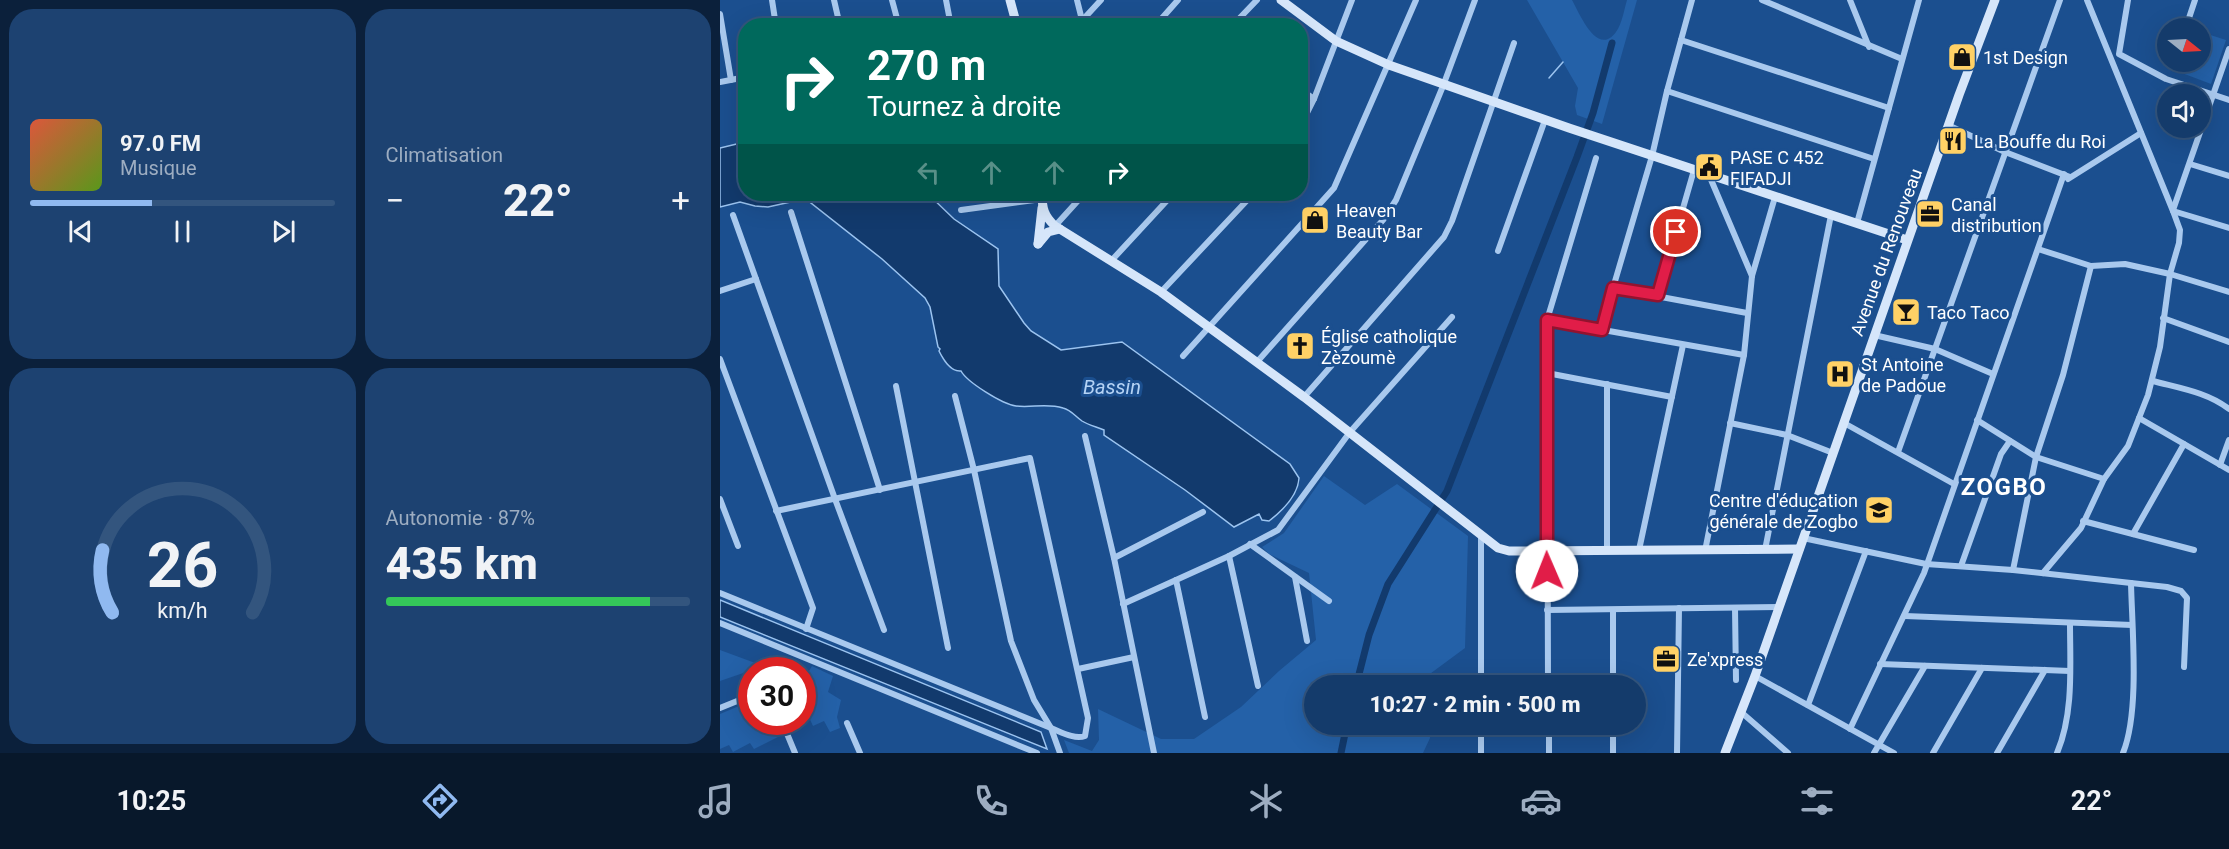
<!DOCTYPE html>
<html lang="fr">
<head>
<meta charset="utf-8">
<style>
	:root { --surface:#143b6b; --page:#1d4271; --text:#f1f3f6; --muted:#9dadc1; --line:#33557e; --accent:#90b9f0 }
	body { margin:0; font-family:Roboto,sans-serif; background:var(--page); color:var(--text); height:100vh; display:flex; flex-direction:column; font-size:22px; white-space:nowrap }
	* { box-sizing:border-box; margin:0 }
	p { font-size:20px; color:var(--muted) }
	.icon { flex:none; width:33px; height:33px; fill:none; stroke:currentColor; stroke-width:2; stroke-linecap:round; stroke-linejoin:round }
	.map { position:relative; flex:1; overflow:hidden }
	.panel { display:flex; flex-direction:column; gap:9px; padding:9px; background:#0b203b; width:720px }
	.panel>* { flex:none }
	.banner { position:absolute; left:18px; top:18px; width:570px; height:183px; border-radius:24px; box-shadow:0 6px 24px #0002,0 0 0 2px var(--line); background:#00695c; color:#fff; overflow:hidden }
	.needle { width:39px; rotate:108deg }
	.tools { position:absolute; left:1437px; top:18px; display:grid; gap:12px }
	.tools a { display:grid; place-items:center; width:54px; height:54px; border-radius:50%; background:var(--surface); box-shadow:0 6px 24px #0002,0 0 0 2px var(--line); font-size:30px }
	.speed { position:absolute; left:18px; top:657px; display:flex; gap:12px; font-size:30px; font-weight:700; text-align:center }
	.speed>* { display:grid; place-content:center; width:78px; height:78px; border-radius:50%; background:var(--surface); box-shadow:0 6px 24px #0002,0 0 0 2px var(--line); line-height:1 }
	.speed .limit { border:9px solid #d22; background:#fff; color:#111 }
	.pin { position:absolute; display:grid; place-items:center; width:51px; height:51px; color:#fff; margin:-26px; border:3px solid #fff; border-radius:50%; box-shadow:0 2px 6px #0007 }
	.me { position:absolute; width:66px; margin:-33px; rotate:359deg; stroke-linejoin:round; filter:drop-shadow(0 0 4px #0008) }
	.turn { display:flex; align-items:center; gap:21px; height:126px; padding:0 30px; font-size:27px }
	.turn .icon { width:78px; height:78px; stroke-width:2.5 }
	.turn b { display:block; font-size:42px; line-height:51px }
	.lanes { display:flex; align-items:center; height:57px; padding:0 30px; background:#0003; justify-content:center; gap:30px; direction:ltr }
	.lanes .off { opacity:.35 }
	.big { font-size:45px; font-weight:800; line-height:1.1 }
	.panel .widget { flex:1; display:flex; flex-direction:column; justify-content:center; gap:9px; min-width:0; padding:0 21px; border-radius:24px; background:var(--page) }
	.panel .dial { align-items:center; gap:0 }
	.dial svg { height:156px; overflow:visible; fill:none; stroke:var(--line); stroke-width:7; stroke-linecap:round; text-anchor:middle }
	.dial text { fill:var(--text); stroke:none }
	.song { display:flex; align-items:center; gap:18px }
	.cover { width:72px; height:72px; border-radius:9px; background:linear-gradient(135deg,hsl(10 70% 55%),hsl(90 70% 35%)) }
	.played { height:6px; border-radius:3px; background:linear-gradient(90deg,var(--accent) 40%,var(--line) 40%) }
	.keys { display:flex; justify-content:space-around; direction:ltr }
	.heat { display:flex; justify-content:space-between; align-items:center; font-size:33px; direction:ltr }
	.charge { height:9px; border-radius:4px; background:linear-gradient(90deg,#34c759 87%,var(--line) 0) }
	.panel .tiles { flex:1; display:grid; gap:9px; grid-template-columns:repeat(2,1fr) }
	.trip { position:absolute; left:584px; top:675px; width:342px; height:60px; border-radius:30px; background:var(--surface); box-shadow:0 6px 24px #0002,0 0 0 2px var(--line); font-weight:800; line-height:60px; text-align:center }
	.dock { display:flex; height:96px; justify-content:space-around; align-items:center; background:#08182b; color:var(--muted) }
	.dock .icon { width:42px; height:42px }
	.dock .active { color:var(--accent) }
	.dock b { font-size:27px; color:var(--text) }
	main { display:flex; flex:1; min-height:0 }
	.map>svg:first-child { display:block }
</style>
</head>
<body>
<main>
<section class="panel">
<div class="tiles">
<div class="widget">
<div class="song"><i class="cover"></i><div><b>97.0 FM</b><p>Musique</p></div></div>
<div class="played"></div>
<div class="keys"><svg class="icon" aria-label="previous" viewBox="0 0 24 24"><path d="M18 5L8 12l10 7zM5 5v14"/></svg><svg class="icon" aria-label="pause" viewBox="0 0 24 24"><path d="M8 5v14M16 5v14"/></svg><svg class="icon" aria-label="next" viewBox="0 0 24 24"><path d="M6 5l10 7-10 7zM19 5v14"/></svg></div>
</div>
<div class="widget"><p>Climatisation</p>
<div class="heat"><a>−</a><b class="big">22°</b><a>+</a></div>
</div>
<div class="widget dial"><svg viewBox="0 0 100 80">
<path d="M14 69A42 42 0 1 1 86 69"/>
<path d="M14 69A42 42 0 0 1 9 37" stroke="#90b9f0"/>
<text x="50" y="56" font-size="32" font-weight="700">26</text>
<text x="50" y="72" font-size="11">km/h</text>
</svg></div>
<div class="widget"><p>Autonomie · 87%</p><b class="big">435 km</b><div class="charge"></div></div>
</div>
</section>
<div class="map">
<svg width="1509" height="753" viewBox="0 0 1509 753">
	<rect width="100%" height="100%" fill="#1b4f8f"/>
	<g fill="#2461a8">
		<path d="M 807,0 L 852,0 C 859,12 877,58 896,32 C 902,24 904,10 907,0 L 917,0 L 882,124 L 857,115 L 855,106 L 858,88 Z"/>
		<path d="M 1481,32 L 1506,40 L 1491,84 L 1446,67 L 1448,62 L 1480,62 Z"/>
		<path d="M 604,476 L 645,505 L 677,484 L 748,536 L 745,648 L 703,679 L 703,685 L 594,686 L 594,724 L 708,725 L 710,738 L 703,753 L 349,753 L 344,740 L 372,751 L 379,740 L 378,709 L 441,739 L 474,739 L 521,707 L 559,671 L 596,640 L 589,573 L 549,554 L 542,547 L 564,533 Z"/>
		<path d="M 0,650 L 54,670 L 32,670 L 0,681 Z"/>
		<path d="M 92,666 L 113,676 L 108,692 L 121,700 L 117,717 L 120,728 L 110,732 L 104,721 L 93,726 L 86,711 L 83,713 L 83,681 Z"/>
		<path d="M 31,701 L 32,722 L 55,722 L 60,736 L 34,749 L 30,743 L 13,752 L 9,745 L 0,749 L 0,714 Z"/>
	</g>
	<g fill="#123a6d" stroke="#9cc4f0" stroke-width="1.5">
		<path d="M 25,142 L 26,194 L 208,194 L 234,219 L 278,249 L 279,286 L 304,323 L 311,331 L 341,350 L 402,342 L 570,464 L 579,478 C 578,495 562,511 549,521 L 542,520 L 539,514 L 514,527 L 465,490 L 384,435 L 384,430 C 377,427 368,425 362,421 C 355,416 351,410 343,408 C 327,403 311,408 296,406 C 282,404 247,382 241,371 C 230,372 223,359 219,351 L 220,349 L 218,347 L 210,307 L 205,298 L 162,259 L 87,200 L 82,198 L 75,201 L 48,207 L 35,206 L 20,202 L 0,207 L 0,148 Z"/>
		<path d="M 0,600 L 321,732 L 327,749 L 0,617 Z"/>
	</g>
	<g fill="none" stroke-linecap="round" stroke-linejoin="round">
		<path stroke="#9cc4f0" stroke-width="1.5" d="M 829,78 L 843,62"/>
		<g stroke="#123a6d" stroke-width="7">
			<path d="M 636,686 L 649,635 L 668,584 L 727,491 L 857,157 L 873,113 L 892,43"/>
			<path d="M 621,753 L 627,724"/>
		</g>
		<g stroke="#a9c9ee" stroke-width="6">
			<path d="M 52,0 L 56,26"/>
			<path d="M 114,0 L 120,26"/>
			<path d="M 172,0 L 179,26"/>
			<path d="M 226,0 L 231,26"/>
			<path d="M 357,0 L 362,20"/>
			<path d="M 1042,0 L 1182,59"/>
			<path d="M 1130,0 L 1149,47"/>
			<path d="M 1408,0 L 1399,54 L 1446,79 L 1509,100"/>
			<path d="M 0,14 L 11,80"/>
			<path d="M 1467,24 L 1475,0"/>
			<path d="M 357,26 L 381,0"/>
			<path d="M 435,26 L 458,0"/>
			<path d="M 512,26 L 537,0"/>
			<path d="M 961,40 L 1169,108"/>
			<path d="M 0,82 L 26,77"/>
			<path d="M 580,89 L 594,99"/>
			<path d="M 947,91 L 1154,159"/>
			<path d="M 1230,126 L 1285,152 L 1350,177"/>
			<path d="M 580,127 L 594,99 L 632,0"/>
			<path d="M 1470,164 L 1509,176"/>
			<path d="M 989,175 L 1032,276"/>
			<path d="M 1348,179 L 1421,133"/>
			<path d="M 241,210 L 322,199"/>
			<path d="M 1453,210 L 1509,49"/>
			<path d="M 1453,211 L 1509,228"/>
			<path d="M 71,212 L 160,490"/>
			<path d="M 13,215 L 115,499 L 164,630"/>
			<path d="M 1137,223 L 1199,0"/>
			<path d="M 335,226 L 364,194"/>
			<path d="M 1318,249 L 1371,266 L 1405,264 L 1450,274 L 1509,292"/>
			<path d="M 778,251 L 825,120"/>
			<path d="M 392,260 L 453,194"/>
			<path d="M 893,288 L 1027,313"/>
			<path d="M 0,291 L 36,279"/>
			<path d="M 441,292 L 533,194"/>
			<path d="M 938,295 L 974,170"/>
			<path d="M 1443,318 L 1509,342"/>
			<path d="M 827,320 L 1024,355"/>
			<path d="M 882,330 L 893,288 L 932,156 L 947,91 L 972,0"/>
			<path d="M 1154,335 L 1215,349 L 1273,374"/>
			<path d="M 463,356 L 614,188 L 696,0"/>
			<path d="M 0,359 L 93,608 L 86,629"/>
			<path d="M 537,362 L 663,220 L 676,200 L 723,86 L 755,0"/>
			<path d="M 827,373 L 952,397"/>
			<path d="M 1433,381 C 1459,388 1487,392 1509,409"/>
			<path d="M 887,384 L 887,550"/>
			<path d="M 176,386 L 228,648"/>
			<path d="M 235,396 L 254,470 L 291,641 L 314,700 L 331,728 L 340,753"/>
			<path d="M 584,397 L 724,237 L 732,221 L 794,43"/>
			<path d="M 1419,418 L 1509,470"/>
			<path d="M 1257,420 L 1316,457 L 1384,479"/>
			<path d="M 1010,423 L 1067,435 L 1113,453"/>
			<path d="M 1124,423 L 1234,484"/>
			<path d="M 365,436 L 394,558 L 434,753"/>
			<path d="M 1178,452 L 1340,0"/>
			<path d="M 1500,465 L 1509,440"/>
			<path d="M 0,499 L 18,546"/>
			<path d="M 1363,521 L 1474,550"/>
			<path d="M 1413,534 L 1464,444"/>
			<path d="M 761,535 L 761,686"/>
			<path d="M 1083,538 L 1206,564 L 1293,570 L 1447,587 L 1461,591 L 1467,598 L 1464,667"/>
			<path d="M 530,544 L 609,601"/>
			<path d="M 919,550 L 963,345"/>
			<path d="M 1045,550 L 1111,215"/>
			<path d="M 985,551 L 1024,355 L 1032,276 L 1055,197"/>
			<path d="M 509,556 L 538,686"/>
			<path d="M 394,558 L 483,512"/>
			<path d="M 1241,566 L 1281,454 L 1290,441"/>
			<path d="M 1293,570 L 1316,457 L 1343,375 L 1371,266"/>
			<path d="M 1323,573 L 1361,528 L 1384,479 L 1408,446 L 1428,395 L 1440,347 L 1450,274 L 1459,243 L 1460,230 L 1453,211 L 1367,0"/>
			<path d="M 575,577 L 587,641"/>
			<path d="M 456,580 L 485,717"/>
			<path d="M 0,593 L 331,728 C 341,732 355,740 365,736 L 368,718 L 310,458 L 56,511"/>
			<path d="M 403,604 L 509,556 L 558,530 L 630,432 L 732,317"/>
			<path d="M 1015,608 L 1016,680"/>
			<path d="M 827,610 L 1058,607"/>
			<path d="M 893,610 L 893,686"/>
			<path d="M 1185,616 L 1412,625"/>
			<path d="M 0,623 L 317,753"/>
			<path d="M 1160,664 L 1350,671"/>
			<path d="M 358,669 L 414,657"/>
			<path d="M 1035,676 L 1174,753"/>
			<path d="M 828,686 L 827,320 L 876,158"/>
			<path d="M 1088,705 L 1146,551"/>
			<path d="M 0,708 L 32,695"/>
			<path d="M 1021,712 L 1068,753"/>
			<path d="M 127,723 L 140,753"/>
			<path d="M 63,724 L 75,753"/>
			<path d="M 761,724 L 761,753"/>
			<path d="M 829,724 L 829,753"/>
			<path d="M 893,724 L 893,753"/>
			<path d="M 1130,729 L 1204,573 L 1344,174"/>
			<path d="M 957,753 L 959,608"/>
			<path d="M 1154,753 L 1205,666"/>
			<path d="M 1213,753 L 1262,668"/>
			<path d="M 1277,753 L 1325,670"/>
			<path d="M 1337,753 C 1354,713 1350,665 1350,623"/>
			<path d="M 1403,753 C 1420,711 1412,629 1411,583"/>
		</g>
		<g stroke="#d6e6fa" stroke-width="9">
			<path d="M 290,0 L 297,26"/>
			<path d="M 561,0 L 616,41 L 669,65 L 849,128 L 1187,240"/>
			<path d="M 322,194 C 322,208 324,216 335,226 L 441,292 L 584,397 L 778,548 L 789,551 L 1079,549"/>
			<path d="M 318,244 L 322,208"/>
			<path d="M 318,244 L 328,232 L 340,229"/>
			<path d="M 1005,753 L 1035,676 L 1239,95 L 1275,0"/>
		</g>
	</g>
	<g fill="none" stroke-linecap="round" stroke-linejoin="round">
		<g stroke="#92132f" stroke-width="15">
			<path id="route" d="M 827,571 L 827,320 L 882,330 L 893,288 L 938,295 L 956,232"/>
		</g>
		<use href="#route" stroke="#e11d48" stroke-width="10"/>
	</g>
	<defs>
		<g id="shop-square" transform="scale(1.5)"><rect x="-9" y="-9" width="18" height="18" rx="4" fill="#ffd166" stroke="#1b4f8f"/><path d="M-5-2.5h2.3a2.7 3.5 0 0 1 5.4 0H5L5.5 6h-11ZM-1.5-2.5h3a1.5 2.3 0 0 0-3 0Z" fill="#111"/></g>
		<g id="restaurant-square" transform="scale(1.5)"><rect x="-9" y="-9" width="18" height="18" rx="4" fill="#ffd166" stroke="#1b4f8f"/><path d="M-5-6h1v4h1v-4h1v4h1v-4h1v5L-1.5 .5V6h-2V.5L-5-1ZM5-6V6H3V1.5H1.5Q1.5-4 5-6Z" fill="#111"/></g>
		<g id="civic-square" transform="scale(1.5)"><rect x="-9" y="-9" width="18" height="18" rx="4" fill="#ffd166" stroke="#1b4f8f"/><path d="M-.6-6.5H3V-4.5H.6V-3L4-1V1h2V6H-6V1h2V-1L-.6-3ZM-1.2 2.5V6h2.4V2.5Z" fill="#111"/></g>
		<g id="office-square" transform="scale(1.5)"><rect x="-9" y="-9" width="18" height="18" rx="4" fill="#ffd166" stroke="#1b4f8f"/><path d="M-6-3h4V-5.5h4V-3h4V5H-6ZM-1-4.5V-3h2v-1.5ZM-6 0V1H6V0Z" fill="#111"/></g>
		<g id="bar-square" transform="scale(1.5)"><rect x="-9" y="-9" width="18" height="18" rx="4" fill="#ffd166" stroke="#1b4f8f"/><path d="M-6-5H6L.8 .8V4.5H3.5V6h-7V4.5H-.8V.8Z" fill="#111"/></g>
		<g id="church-square" transform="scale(1.5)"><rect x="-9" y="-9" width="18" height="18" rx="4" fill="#ffd166" stroke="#1b4f8f"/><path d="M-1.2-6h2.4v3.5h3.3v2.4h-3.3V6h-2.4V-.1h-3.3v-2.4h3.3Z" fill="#111"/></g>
		<g id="hospital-square" transform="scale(1.5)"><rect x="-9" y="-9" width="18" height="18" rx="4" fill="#ffd166" stroke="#1b4f8f"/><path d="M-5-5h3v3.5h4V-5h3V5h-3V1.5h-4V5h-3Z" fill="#111"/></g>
		<g id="university-square" transform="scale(1.5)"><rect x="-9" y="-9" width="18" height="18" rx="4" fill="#ffd166" stroke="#1b4f8f"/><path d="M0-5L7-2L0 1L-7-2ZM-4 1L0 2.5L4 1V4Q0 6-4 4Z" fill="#111"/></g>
	</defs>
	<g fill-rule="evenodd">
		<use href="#shop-square" x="1242" y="57"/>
		<use href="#restaurant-square" x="1233" y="141"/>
		<use href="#civic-square" x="989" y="167"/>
		<use href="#office-square" x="1210" y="214"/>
		<use href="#shop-square" x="595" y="220"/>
		<use href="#bar-square" x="1186" y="312"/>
		<use href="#church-square" x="580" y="346"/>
		<use href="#hospital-square" x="1120" y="374"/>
		<use href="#university-square" x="1159" y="510"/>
		<use href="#office-square" x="946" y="659"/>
	</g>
	<g text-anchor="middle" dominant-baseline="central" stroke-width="6" stroke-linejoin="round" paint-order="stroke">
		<g font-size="18" fill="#fff" stroke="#1b4f8f" text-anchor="start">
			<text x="1263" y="57">1st Design</text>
			<text x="1254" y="141">La Bouffe du Roi</text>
			<text x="1010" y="157">PASE C 452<tspan x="1010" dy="21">FIFADJI</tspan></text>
			<text x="1231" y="204">Canal<tspan x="1231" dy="21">distribution</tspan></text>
			<text x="616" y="210">Heaven<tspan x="616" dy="21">Beauty Bar</tspan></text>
			<text x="1207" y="312">Taco Taco</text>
			<text x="601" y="336">Église catholique<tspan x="601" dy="21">Zèzoumè</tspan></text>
			<text x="1141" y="364">St Antoine<tspan x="1141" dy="21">de Padoue</tspan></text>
			<text x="1138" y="500" text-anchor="end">Centre d'éducation<tspan x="1138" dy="21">générale de Zogbo</tspan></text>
			<text x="967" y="659">Ze'xpress</text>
		</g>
		<g font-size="18" fill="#fff" stroke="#1b4f8f">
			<text transform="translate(1166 252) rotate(-70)">Avenue du Renouveau</text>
		</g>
		<g font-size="20" font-style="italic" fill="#b5d3f5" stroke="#1b4f8f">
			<text x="392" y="387">Bassin</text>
		</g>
		<g font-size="24" font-weight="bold" letter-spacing="1.5" fill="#fff" stroke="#1b4f8f">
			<text x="1284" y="487">ZOGBO</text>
		</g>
	</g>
</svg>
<div class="tools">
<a><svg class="needle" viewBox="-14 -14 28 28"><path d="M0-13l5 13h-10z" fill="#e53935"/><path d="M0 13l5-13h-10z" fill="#9dadc1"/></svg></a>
<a><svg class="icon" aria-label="sound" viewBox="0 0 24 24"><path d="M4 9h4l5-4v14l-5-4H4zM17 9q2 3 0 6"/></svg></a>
</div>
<div class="speed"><div class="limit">30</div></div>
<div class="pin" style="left:956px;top:232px;background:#d93025"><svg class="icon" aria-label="arrive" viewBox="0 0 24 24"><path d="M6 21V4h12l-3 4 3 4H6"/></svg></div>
<svg class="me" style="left:827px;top:571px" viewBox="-20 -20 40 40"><circle r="19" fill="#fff"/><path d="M0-13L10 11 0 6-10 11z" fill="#e11d48"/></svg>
<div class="trip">10:27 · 2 min · 500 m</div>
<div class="banner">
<div class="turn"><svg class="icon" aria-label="right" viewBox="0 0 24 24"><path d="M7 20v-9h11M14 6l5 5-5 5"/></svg><div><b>270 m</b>Tournez à droite</div></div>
<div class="lanes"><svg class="icon off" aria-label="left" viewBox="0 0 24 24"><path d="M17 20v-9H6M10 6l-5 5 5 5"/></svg><svg class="icon off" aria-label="ahead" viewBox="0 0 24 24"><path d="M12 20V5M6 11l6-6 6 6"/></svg><svg class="icon off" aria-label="ahead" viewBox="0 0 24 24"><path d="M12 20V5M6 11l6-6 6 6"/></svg><svg class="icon" aria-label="right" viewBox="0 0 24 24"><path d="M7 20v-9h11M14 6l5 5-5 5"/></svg></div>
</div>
</div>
</main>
<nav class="dock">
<b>10:25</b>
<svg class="icon active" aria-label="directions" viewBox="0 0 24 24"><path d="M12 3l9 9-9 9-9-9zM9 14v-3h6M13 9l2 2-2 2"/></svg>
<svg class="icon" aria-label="music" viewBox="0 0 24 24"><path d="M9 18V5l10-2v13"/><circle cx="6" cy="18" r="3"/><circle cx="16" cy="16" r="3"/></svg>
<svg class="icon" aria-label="phone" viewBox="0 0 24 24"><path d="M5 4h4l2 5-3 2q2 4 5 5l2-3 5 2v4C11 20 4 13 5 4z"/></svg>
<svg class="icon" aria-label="climate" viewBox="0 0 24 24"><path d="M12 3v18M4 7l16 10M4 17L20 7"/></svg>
<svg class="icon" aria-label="car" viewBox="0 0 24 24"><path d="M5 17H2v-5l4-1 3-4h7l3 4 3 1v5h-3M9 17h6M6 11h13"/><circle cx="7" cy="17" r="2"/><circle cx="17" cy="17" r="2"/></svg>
<svg class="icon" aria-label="filters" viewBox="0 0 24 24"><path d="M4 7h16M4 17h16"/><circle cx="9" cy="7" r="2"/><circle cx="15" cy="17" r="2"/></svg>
<b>22°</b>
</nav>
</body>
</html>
